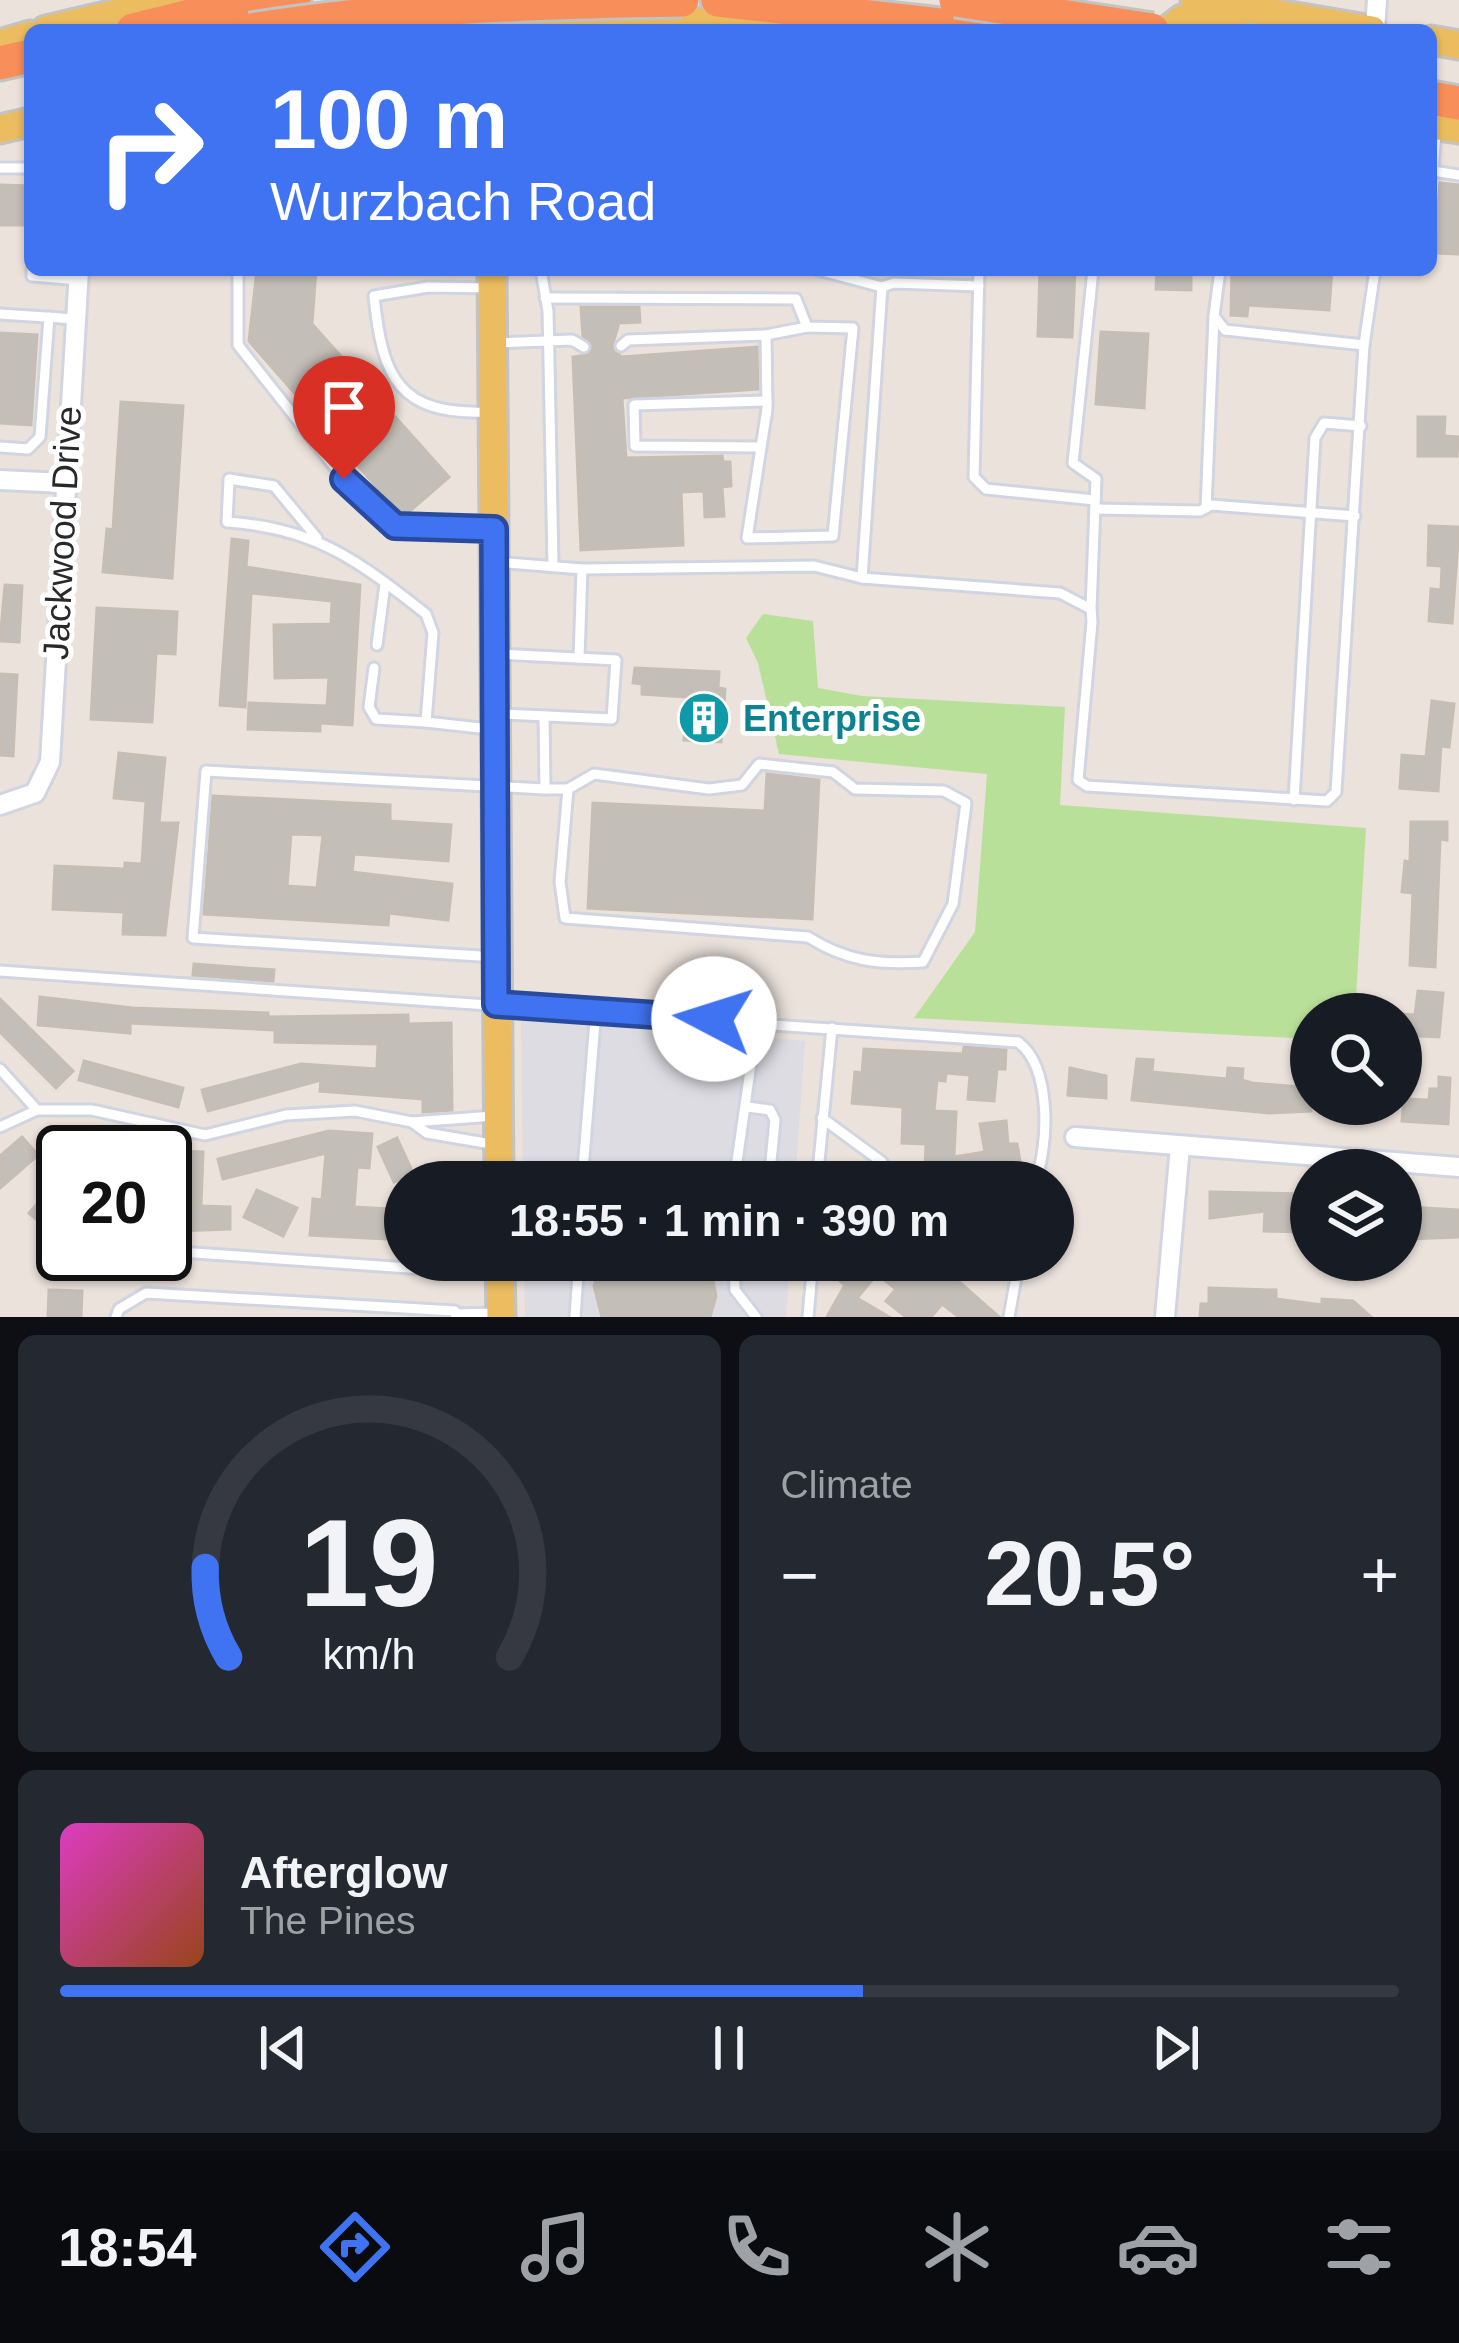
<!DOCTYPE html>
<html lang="en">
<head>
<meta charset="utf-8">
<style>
	:root { --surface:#171b24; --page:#242831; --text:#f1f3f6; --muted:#9ea1a6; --line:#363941; --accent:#4073f2 }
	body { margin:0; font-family:Arial,sans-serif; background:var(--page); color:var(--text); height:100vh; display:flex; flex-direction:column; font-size:45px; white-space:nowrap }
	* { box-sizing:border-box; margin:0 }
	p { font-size:39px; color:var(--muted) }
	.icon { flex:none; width:66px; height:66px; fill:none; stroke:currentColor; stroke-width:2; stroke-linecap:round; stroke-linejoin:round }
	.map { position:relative; height:1317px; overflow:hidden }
	.drawer { display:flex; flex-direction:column; gap:18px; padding:18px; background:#0d0f14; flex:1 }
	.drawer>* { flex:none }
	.banner { position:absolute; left:24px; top:24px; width:1413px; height:252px; border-radius:18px; box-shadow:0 3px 9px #0004; background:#4073f2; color:#fff; overflow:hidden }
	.buttons { position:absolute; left:1290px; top:993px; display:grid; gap:24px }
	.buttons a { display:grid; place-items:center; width:132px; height:132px; border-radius:50%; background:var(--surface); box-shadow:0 3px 9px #0004; font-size:60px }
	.speed { position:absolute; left:36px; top:1125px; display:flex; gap:24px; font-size:60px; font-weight:700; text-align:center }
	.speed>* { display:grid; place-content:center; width:156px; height:156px; border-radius:50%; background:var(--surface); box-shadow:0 3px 9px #0004; line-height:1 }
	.speed .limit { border:6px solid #111; border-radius:18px; background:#fff; color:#111 }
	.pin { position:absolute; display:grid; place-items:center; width:102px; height:102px; color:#fff; margin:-123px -51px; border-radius:50% 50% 50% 0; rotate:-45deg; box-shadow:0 0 12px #0007 }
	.pin .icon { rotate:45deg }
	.me { position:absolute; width:132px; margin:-66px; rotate:275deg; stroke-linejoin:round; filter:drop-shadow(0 0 9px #0008) }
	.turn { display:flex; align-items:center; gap:42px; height:252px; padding:0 48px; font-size:54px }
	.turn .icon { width:156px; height:156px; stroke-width:2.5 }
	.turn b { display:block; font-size:84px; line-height:102px }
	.big { font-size:90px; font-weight:700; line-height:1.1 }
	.drawer .widget { flex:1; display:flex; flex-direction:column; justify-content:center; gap:18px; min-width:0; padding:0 42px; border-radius:18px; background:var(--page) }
	.drawer .dial { align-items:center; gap:0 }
	.dial svg { height:312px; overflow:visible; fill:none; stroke:var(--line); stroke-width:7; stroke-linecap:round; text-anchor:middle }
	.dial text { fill:var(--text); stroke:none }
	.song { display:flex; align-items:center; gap:36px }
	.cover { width:144px; height:144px; border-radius:18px; background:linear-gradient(135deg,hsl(310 70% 55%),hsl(20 70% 35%)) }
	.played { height:12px; border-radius:6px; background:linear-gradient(90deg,var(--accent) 60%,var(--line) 60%) }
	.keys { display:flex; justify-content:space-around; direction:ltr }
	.heat { display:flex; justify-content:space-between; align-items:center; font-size:66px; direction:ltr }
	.drawer .tiles { flex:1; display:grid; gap:18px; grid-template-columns:1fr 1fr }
	.widget:last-child { grid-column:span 2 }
	.trip { position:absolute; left:384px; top:1161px; width:690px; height:120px; border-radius:60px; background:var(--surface); box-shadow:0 3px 9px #0004; font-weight:700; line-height:120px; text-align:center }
	.dock { display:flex; height:192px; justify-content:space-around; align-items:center; background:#090b0e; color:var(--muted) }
	.dock .icon { width:84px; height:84px }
	.dock .active { color:var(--accent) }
	.dock b { font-size:54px; color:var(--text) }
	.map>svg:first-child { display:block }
</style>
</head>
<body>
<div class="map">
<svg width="1459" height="1317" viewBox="0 0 1459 1317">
	<rect width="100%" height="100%" fill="#ebe2db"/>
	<g fill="#dddce3">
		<path d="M 521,1017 L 805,1041 L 795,1182 L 523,1182 Z"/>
		<path d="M 524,1260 L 790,1260 L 786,1317 L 525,1317 Z"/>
	</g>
	<path fill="#b8e099" d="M 763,614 L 813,621 L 818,688 L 862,696 L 1065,707 L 1060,805 L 1366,828 L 1355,1014 L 1311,1014 L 1311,1039 L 914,1018 L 975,932 L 987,774 L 779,754 L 758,663 L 746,638 Z"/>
	<g fill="#c3beb7" stroke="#c6beb5" stroke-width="3" fill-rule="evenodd">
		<path d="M 1440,183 L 1459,185 L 1459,254 L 1435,253 Z"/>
		<path d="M 0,185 L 30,186 L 30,225 L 0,225 Z"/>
		<path d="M 257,270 L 316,270 L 312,324 L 449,477 L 403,517 L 249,341 Z"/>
		<path d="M 1040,270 L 1075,270 L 1072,337 L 1038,336 Z"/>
		<path d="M 1157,270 L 1191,270 L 1191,290 L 1156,289 Z"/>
		<path d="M 1232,270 L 1332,270 L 1329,310 L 1248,305 L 1247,316 L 1231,315 Z"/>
		<path d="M 581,307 L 639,307 L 640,322 L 619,323 L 612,346 L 621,357 L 757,347 L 758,389 L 622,398 L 626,458 L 722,456 L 723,462 L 730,462 L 731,486 L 722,487 L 724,516 L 705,517 L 704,491 L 681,492 L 683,545 L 581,550 L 573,357 L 587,355 L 593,346 L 583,336 Z"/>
		<path d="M 1101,332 L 1148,334 L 1144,408 L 1096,404 Z"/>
		<path d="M 0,333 L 37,335 L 31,425 L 0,423 Z"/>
		<path d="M 121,402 L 183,406 L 172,578 L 103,572 L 107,529 L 113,530 Z"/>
		<path d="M 1418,417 L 1445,417 L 1444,436 L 1458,437 L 1457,456 L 1418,456 Z"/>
		<path d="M 1429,526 L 1459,527 L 1452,623 L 1429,621 L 1431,589 L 1441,590 L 1442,566 L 1428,565 Z"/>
		<path d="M 232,539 L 248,541 L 246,567 L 360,585 L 352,725 L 320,723 L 320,731 L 248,729 L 249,703 L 327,706 L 329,677 L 275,678 L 274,625 L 331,624 L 332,601 L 251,593 L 245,707 L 220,705 Z"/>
		<path d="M 5,585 L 22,586 L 19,642 L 0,641 Z"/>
		<path d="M 97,608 L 177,612 L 175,654 L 156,653 L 152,722 L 91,719 Z"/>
		<path d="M 635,668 L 719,672 L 718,688 L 725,689 L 721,742 L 684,740 L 687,697 L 642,694 L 642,684 L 633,683 Z"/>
		<path d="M 0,674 L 17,675 L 13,756 L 0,755 Z"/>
		<path d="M 1432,701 L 1454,704 L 1449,747 L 1441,746 L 1438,791 L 1400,788 L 1402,755 L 1426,757 Z"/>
		<path d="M 119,753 L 165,758 L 159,823 L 178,823 L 165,935 L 123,934 L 124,912 L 53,909 L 55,866 L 125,869 L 125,863 L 142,864 L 146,801 L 114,798 Z"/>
		<path d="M 767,774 L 819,780 L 812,919 L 588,908 L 593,803 L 765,811 Z"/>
		<path d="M 213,796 L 390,805 L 390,821 L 451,825 L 448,861 L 354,854 L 352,872 L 452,884 L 448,920 L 389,913 L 388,925 L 204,914 ZM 291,834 L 323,835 L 317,888 L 287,886 Z"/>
		<path d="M 1411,822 L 1447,822 L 1447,840 L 1440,839 L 1435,967 L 1410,965 L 1413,893 L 1402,892 L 1405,861 L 1410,862 Z"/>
		<path d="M 194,964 L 274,970 L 273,981 L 193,975 Z"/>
		<path d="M 1418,991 L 1443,993 L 1439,1037 L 1401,1035 L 1401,1014 L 1415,1015 Z"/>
		<path d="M 40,997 L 132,1008 L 268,1013 L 268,1017 L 408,1015 L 408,1024 L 451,1023 L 452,1110 L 423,1112 L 423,1099 L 320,1091 L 321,1080 L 208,1111 L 202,1090 L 301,1064 L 377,1069 L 378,1044 L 275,1042 L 275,1030 L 130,1023 L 130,1033 L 38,1025 Z"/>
		<path d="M 0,999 L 73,1071 L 56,1088 L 0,1032 Z"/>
		<path d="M 964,1047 L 1006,1050 L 1005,1069 L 997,1069 L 994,1101 L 968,1099 L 970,1075 L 946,1073 L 945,1081 L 937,1080 L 934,1111 L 956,1112 L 954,1157 L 985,1152 L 980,1124 L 1006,1121 L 1008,1144 L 1017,1144 L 1022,1173 L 974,1182 L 913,1182 L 911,1171 L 925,1168 L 926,1144 L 902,1143 L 903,1107 L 852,1103 L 855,1072 L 862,1073 L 864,1049 L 963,1054 Z"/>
		<path d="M 1137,1059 L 1153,1060 L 1152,1072 L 1227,1079 L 1228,1068 L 1243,1069 L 1242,1080 L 1252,1083 L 1311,1088 L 1311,1111 L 1269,1113 L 1132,1100 Z"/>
		<path d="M 84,1061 L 183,1088 L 178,1107 L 79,1080 Z"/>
		<path d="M 1070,1068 L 1106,1076 L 1106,1098 L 1068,1095 Z"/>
		<path d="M 1439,1077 L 1450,1078 L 1448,1124 L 1402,1121 L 1404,1099 L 1429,1100 L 1430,1089 L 1439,1089 Z"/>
		<path d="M 72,1128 L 87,1143 L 78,1152 L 63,1152 L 63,1175 L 44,1157 Z"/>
		<path d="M 329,1131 L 372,1134 L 369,1168 L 357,1167 L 354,1207 L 405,1210 L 405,1240 L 310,1235 L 313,1199 L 322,1200 L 326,1153 L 223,1179 L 218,1159 Z"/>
		<path d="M 22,1137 L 38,1155 L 0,1188 L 0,1156 Z"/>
		<path d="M 397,1138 L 413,1173 L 394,1182 L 378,1147 Z"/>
		<path d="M 181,1151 L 203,1152 L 201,1206 L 230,1207 L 230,1229 L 177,1231 Z"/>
		<path d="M 63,1175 L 63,1218 L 51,1232 L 29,1213 Z"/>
		<path d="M 257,1190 L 297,1208 L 283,1236 L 244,1217 Z"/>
		<path d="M 1210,1192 L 1311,1194 L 1311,1232 L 1264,1231 L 1265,1211 L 1210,1218 Z"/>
		<path d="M 1409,1207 L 1459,1210 L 1459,1237 L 1408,1239 Z"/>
		<path d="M 602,1260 L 709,1260 L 716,1296 L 710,1317 L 602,1317 L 594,1286 Z"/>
		<path d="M 856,1260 L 1002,1260 L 1000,1278 L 949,1273 L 999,1317 L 959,1317 L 942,1304 L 931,1317 L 906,1317 L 886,1301 L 896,1289 L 877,1274 L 857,1298 L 889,1317 L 827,1317 L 845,1285 L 839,1280 Z"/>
		<path d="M 1209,1288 L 1276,1290 L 1276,1299 L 1322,1305 L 1322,1299 L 1353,1301 L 1371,1317 L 1200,1317 L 1201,1304 L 1209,1304 Z"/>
		<path d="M 49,1290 L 82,1291 L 81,1317 L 48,1317 Z"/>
	</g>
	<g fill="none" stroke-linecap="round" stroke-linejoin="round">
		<g stroke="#d0d5e1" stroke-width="15">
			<g id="service">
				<path d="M 1436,131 L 1433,171 L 1459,175"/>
				<path d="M 0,168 L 30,168"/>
				<path d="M 32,270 L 32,276 L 79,280"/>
				<path d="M 238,270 L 238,345 L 344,479 L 395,526 L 487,529"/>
				<path d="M 541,270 L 548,311 L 553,565"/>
				<path d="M 818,270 L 882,287 L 862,578"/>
				<path d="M 979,270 L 974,477 L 986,489 L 1095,500"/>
				<path d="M 1220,270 L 1214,316 L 1225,330 L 1364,345"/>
				<path d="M 882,287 L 894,283 L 979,286"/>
				<path d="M 545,298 L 796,299 L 807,327 L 853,328 L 833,536 L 747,538 L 767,409 L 766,335 L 628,340 L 621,346"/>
				<path d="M 0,314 L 76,319"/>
				<path d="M 766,335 L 807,327"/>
				<path d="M 498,343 L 572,340 L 584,347"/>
				<path d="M 487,412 C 399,415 382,378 374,296 L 428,287 L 490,288"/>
				<path d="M 0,447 L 28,449 L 40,437 L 49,317"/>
				<path d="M 760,447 L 635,446 L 634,405 L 767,401"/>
				<path d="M 1206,508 L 1214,316"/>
				<path d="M 1095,509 L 1200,511 L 1211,505 L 1355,516"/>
				<path d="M 317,538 L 274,486 L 229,479 L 227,522 C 316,528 357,560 426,614 L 433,633 L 426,722 L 489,729"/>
				<path d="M 497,562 L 582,569 L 814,566 L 862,578 L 1060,593 L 1091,609 L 1092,622 L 1078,780 L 1087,786 L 1327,801 L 1336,792 L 1364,345 L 1375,270"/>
				<path d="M 1091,609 L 1096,479 L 1073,463 L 1093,270"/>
				<path d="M 377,645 L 385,584"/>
				<path d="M 499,654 L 616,660 L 612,719 L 500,714"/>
				<path d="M 579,658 L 582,569"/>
				<path d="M 374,668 L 369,707 L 376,719 L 426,722"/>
				<path d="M 545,789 L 568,789 L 560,882 L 565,918 L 808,937 C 846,961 878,965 923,962 L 953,904 L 966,803 L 944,791 L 855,789 L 833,772 L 759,764 L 742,785 L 709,789 L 594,774 L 568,789"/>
				<path d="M 1294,800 L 1315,438 L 1324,423 L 1361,426"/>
				<path d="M 496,957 L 193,938 L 206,771 L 545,789 L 544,716"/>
				<path d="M 0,971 L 1018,1042 C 1052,1067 1049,1146 1035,1182"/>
				<path d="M 0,1069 L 37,1110"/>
				<path d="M 748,1107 L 770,1110 L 775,1120 L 769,1182"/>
				<path d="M 822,1118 L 882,1162"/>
				<path d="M 412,1122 L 427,1133 L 497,1145"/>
				<path d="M 0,1127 L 37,1110 L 92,1110 L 205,1135 L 286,1115 L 355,1111 L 412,1122 L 494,1116"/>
				<path d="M 153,1152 L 155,1124"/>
				<path d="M 582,1182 L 596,1009"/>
				<path d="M 734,1182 L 757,1022"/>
				<path d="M 817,1182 L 832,1028"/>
				<path d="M 165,1251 L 495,1274"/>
				<path d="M 734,1260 L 735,1290 L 756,1317"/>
				<path d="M 455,1314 L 495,1313"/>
				<path d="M 116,1317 L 119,1309 L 146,1293 L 455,1311"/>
				<path d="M 575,1317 L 579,1260"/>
				<path d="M 808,1317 L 813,1260"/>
				<path d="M 1009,1317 L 1019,1260"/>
			</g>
		</g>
		<g stroke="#d0d5e1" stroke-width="24">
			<g id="minor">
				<path d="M 1375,30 L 1377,0"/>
				<path d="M 0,480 L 64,483"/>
				<path d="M 0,805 L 35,793 L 50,762 L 79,270"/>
				<path d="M 1075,1137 L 1459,1167"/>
				<path d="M 1165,1317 L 1180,1146"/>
			</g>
		</g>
		<g stroke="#c3c3c3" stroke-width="33">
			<g id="primary">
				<path d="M 1195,0 L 1372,30"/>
				<path d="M 46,30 L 174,0"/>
				<path d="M 456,30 L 641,18 L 808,30"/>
				<path d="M 1168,30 L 1182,19 L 1233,24"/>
				<path d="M 1431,40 L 1459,45"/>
				<path d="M 0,44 L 30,35"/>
				<path d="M 1431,125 L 1459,129"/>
				<path d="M 0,129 L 30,122"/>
				<path d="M 492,270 L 499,1182"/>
				<path d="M 500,1260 L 501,1317"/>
			</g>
		</g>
		<g stroke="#c3c3c3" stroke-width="39">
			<g id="motorway">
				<path d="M 718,0 L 985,30"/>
				<path d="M 133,30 L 198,14 L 294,0"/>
				<path d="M 0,63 L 30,56"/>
				<path d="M 1431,98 L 1459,103"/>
			</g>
		</g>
		<use href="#service" stroke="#fff" stroke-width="9"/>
		<use href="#minor" stroke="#fff" stroke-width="18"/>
		<use href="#primary" stroke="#ebbd60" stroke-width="27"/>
		<use href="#motorway" stroke="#f88e59" stroke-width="33"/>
		<g stroke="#c3c3c3" stroke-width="39" stroke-linecap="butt">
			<g id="motorway-bridge">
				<path d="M 956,0 L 1152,30"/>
				<path d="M 251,30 C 394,7 537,2 682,0"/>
			</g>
		</g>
		<use href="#motorway-bridge" stroke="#f88e59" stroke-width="33"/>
	</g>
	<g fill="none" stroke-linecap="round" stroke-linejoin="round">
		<g stroke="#2a4b9d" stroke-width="30">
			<path id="route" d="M 344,479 L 395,526 L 494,529 L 496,1004 L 714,1019"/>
		</g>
		<use href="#route" stroke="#4073f2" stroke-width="21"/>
	</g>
	<defs>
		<g id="building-disc" transform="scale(2.7)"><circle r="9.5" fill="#0f9aa8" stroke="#fff"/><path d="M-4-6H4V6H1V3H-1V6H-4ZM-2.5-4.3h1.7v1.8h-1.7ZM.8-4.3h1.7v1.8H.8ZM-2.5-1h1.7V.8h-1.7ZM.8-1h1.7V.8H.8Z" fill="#fff"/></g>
	</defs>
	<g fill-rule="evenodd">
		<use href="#building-disc" x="704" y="718"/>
	</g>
	<g text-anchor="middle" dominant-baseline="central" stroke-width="10" stroke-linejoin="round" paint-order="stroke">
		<g font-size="36" fill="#292929" stroke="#fff">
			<text transform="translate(62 533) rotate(-87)">Jackwood Drive</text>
		</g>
		<g font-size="36" font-weight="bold" fill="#0d838f" stroke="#fff" text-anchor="start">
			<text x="743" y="718">Enterprise</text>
		</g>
	</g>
</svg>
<div class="buttons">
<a><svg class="icon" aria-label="search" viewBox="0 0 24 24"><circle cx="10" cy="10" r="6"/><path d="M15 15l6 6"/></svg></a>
<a><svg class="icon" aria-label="layers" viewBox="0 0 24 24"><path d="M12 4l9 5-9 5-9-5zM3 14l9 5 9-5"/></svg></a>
</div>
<div class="speed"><div class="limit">20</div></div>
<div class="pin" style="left:344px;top:479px;background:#d93025"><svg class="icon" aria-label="arrive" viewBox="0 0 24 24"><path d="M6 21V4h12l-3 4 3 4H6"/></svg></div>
<svg class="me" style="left:714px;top:1019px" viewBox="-20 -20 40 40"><circle r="19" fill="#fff"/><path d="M0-13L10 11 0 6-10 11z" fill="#4073f2"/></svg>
<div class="trip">18:55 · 1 min · 390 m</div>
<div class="banner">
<div class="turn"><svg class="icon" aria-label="right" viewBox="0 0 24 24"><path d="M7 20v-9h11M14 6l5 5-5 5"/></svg><div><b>100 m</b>Wurzbach Road</div></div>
</div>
</div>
<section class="drawer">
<div class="tiles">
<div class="widget dial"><svg viewBox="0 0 100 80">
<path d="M14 69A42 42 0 1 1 86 69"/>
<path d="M14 69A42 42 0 0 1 8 46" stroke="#4073f2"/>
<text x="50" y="56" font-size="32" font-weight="700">19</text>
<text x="50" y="72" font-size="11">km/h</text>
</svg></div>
<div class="widget"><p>Climate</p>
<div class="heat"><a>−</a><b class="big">20.5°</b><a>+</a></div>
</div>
<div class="widget">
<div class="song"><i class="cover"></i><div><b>Afterglow</b><p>The Pines</p></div></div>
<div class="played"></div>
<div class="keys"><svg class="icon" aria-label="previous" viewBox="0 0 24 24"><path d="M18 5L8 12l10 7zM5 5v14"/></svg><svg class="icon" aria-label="pause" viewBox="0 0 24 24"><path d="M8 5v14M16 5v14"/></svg><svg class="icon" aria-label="next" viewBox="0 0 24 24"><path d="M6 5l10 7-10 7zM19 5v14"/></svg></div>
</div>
</div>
</section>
<nav class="dock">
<b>18:54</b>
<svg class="icon active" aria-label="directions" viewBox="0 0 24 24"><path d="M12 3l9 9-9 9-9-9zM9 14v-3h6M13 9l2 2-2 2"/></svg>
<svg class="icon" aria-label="music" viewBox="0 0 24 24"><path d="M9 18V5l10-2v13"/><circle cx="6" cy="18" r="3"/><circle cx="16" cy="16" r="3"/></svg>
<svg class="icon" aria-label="phone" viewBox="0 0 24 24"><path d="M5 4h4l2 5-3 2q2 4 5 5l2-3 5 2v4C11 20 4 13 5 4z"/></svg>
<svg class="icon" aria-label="climate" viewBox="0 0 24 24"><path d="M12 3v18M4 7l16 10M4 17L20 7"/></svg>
<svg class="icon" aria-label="car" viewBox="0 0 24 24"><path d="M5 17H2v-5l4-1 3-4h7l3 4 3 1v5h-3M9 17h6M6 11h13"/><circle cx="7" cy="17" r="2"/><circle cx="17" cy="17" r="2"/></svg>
<svg class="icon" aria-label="filters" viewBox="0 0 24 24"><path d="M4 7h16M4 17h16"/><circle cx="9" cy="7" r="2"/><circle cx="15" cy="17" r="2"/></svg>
</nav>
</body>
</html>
